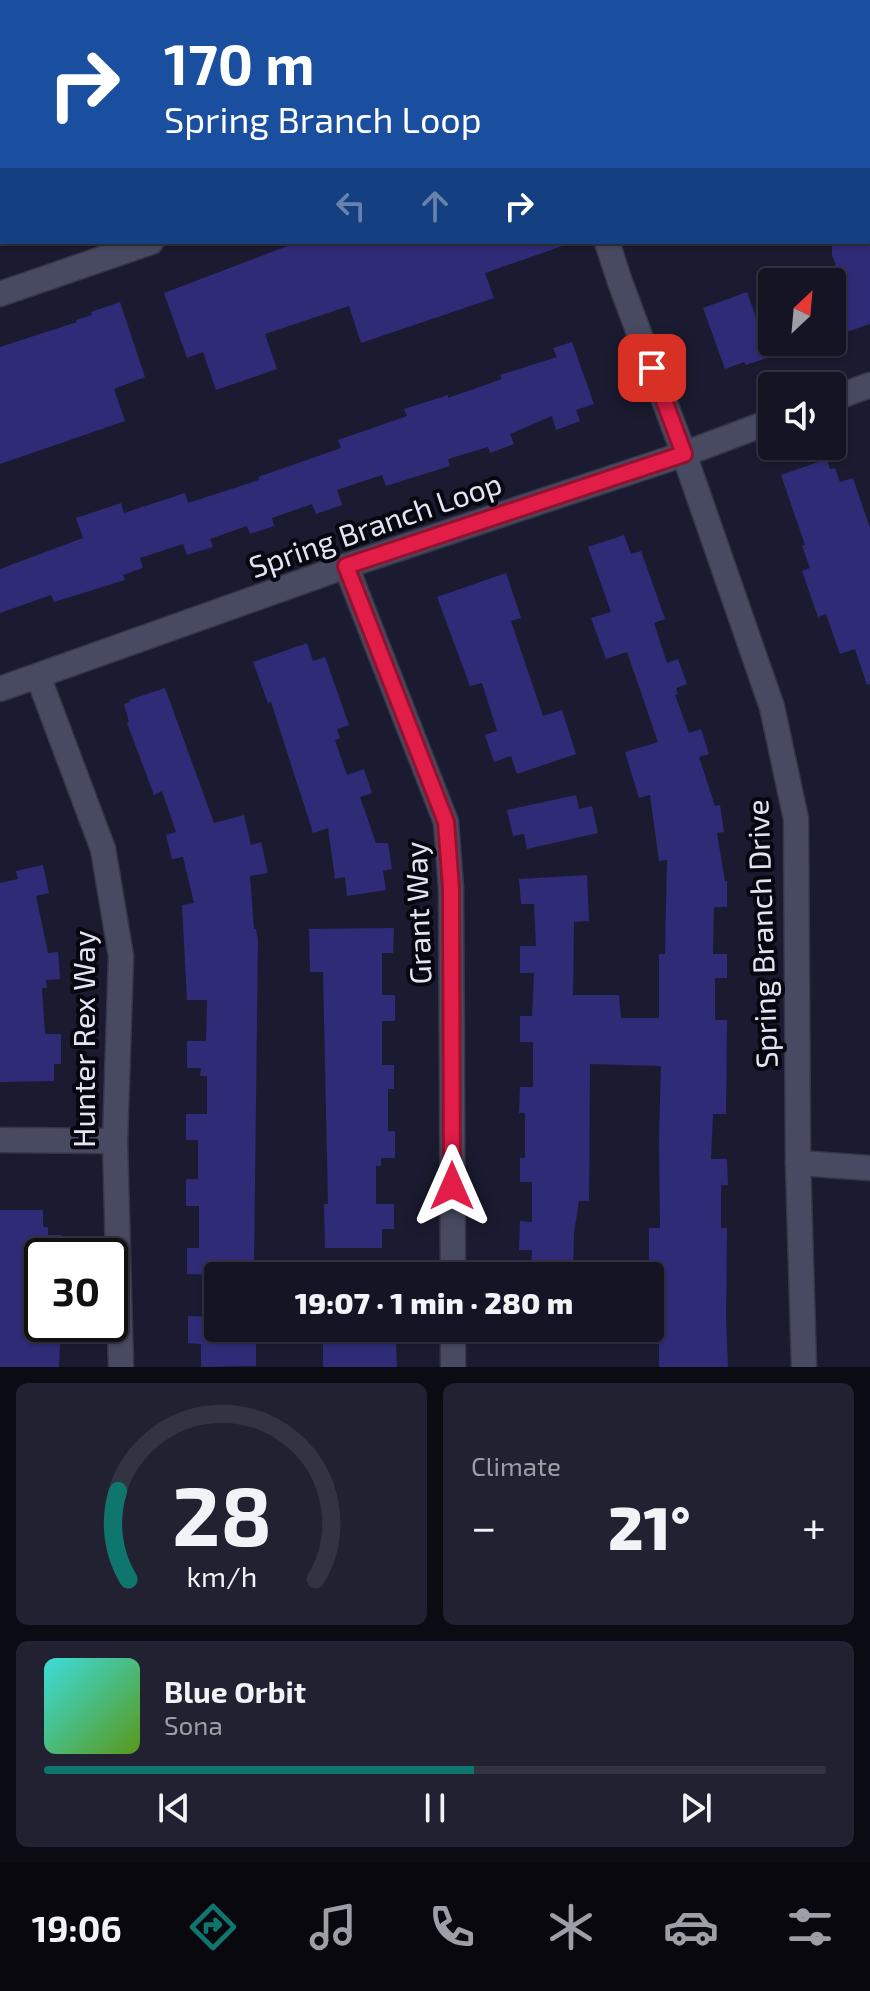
<!DOCTYPE html>
<html lang="en">
<head>
<meta charset="utf-8">
<style>
	:root { --surface:#141424; --page:#212131; --text:#f1f3f6; --muted:#9d9ea6; --line:#333341; --accent:#0f766e }
	body { margin:0; font-family:"Exo 2",sans-serif; background:var(--page); color:var(--text); height:100vh; display:flex; flex-direction:column; font-size:30px; white-space:nowrap }
	* { box-sizing:border-box; margin:0 }
	p { font-size:26px; color:var(--muted) }
	.icon { flex:none; width:44px; height:44px; fill:none; stroke:currentColor; stroke-width:2; stroke-linecap:round; stroke-linejoin:round }
	.map { position:relative; height:1367px; overflow:hidden }
	.drawer { display:flex; flex-direction:column; gap:16px; padding:16px; background:#0b0b14; flex:1 }
	.drawer>* { flex:none }
	.top-card { position:absolute; left:0px; top:0px; width:870px; height:244px; box-shadow:0 2px 6px #0004,0 0 0 2px var(--line); background:#1a4fa0; color:#fff; overflow:hidden }
	.needle { width:52px; rotate:26deg }
	.fabs { position:absolute; left:758px; top:268px; display:grid; gap:16px }
	.fabs a { display:grid; place-items:center; width:88px; height:88px; border-radius:8px; background:var(--surface); box-shadow:0 2px 6px #0004,0 0 0 2px var(--line); font-size:40px }
	.speed { position:absolute; left:24px; top:1238px; display:flex; gap:16px; font-size:40px; font-weight:700; text-align:center }
	.speed>* { display:grid; place-content:center; width:104px; height:104px; border-radius:50%; background:var(--surface); box-shadow:0 2px 6px #0004,0 0 0 2px var(--line); line-height:1 }
	.speed .limit { border:4px solid #111; border-radius:12px; background:#fff; color:#111 }
	.pin { position:absolute; display:grid; place-items:center; width:68px; height:68px; color:#fff; margin:-34px; border-radius:16px; box-shadow:0 4px 12px #0006 }
	.me { position:absolute; width:88px; margin:-44px; rotate:0deg; stroke-linejoin:round; filter:drop-shadow(0 0 6px #0008) }
	.turn { display:flex; align-items:center; gap:28px; height:168px; padding:0 32px; font-size:36px }
	.turn .icon { width:104px; height:104px; stroke-width:2.5 }
	.turn b { display:block; font-size:56px; line-height:68px }
	.lanes { display:flex; align-items:center; height:76px; padding:0 32px; background:#0003; justify-content:center; gap:40px; direction:ltr }
	.lanes .off { opacity:.35 }
	.big { font-size:60px; font-weight:800; line-height:1.1 }
	.drawer .card { flex:1; display:flex; flex-direction:column; justify-content:center; gap:12px; min-width:0; padding:0 28px; border-radius:12px; background:var(--page) }
	.drawer .dial { align-items:center; gap:0 }
	.dial svg { height:208px; overflow:visible; fill:none; stroke:var(--line); stroke-width:7; stroke-linecap:round; text-anchor:middle }
	.dial text { fill:var(--text); stroke:none }
	.song { display:flex; align-items:center; gap:24px }
	.cover { width:96px; height:96px; border-radius:12px; background:linear-gradient(135deg,hsl(180 70% 55%),hsl(90 70% 35%)) }
	.played { height:8px; border-radius:4px; background:linear-gradient(90deg,var(--accent) 55%,var(--line) 55%) }
	.keys { display:flex; justify-content:space-around; direction:ltr }
	.heat { display:flex; justify-content:space-between; align-items:center; font-size:44px; direction:ltr }
	.drawer .tiles { flex:1; display:grid; gap:16px; grid-template-columns:1fr 1fr }
	.card:last-child { grid-column:span 2 }
	.trip { position:absolute; left:204px; top:1262px; width:460px; height:80px; border-radius:8px; background:var(--surface); box-shadow:0 2px 6px #0004,0 0 0 2px var(--line); font-weight:800; line-height:80px; text-align:center }
	.menu { display:flex; height:128px; justify-content:space-around; align-items:center; background:#08080e; color:var(--muted) }
	.menu .icon { width:56px; height:56px }
	.menu .current { color:var(--accent) }
	.menu b { font-size:36px; color:var(--text) }
	.map>svg:first-child { display:block }
</style>
</head>
<body>
<div class="map">
<svg width="870" height="1367" viewBox="0 0 870 1367">
	<rect width="100%" height="100%" fill="#1a1b30"/>
	<g fill="#2f2b77">
		<path d="M 298,242 L 565,242 L 565,245 L 485,273 L 494,298 L 361,343 L 349,306 L 265,334 L 277,369 L 216,390 L 203,352 L 187,358 L 164,293 Z"/>
		<path d="M 832,242 L 870,242 L 870,324 L 832,337 L 832,267 L 836,265 L 832,255 Z"/>
		<path d="M 747,292 L 770,357 L 746,365 L 744,362 L 725,369 L 703,308 Z"/>
		<path d="M 120,302 L 145,377 L 114,389 L 125,421 L 0,464 L 0,347 L 77,322 L 76,320 L 92,315 L 91,312 Z"/>
		<path d="M 572,342 L 594,404 L 576,410 L 580,421 L 556,430 L 552,416 L 510,434 L 514,444 L 490,453 L 488,447 L 448,459 L 450,466 L 386,486 L 382,475 L 337,490 L 342,505 L 316,514 L 312,504 L 272,518 L 274,526 L 250,534 L 247,526 L 210,539 L 213,547 L 187,555 L 183,544 L 140,558 L 143,568 L 123,575 L 125,580 L 54,602 L 51,595 L 0,613 L 0,569 L 83,538 L 76,518 L 121,503 L 124,513 L 185,493 L 188,503 L 259,480 L 258,477 L 341,448 L 338,440 L 407,416 L 404,409 L 448,395 L 448,398 L 502,379 L 500,375 L 557,357 L 553,348 Z"/>
		<path d="M 827,459 L 830,469 L 835,468 L 840,482 L 853,478 L 870,528 L 870,684 L 867,685 L 855,649 L 840,654 L 826,614 L 818,617 L 802,571 L 810,568 L 802,546 L 805,545 L 781,475 Z"/>
		<path d="M 624,535 L 631,554 L 641,551 L 665,619 L 654,623 L 667,663 L 678,659 L 687,684 L 676,688 L 678,694 L 675,695 L 689,733 L 701,729 L 709,754 L 699,757 L 715,806 L 720,805 L 724,832 L 717,833 L 725,881 L 727,881 L 727,907 L 714,907 L 713,954 L 727,954 L 727,978 L 715,978 L 715,1020 L 727,1020 L 726,1114 L 713,1114 L 711,1159 L 727,1159 L 728,1185 L 721,1185 L 721,1228 L 727,1228 L 726,1319 L 728,1367 L 659,1367 L 659,1344 L 656,1344 L 656,1275 L 649,1275 L 649,1228 L 660,1228 L 659,1137 L 661,1066 L 590,1064 L 589,1201 L 579,1201 L 574,1233 L 573,1275 L 531,1274 L 532,1250 L 519,1250 L 520,1221 L 532,1222 L 532,1182 L 520,1182 L 520,1158 L 525,1158 L 525,1113 L 519,1113 L 520,1087 L 533,1087 L 533,1042 L 520,1042 L 520,1016 L 532,1016 L 534,973 L 520,973 L 520,946 L 536,946 L 534,904 L 521,904 L 519,879 L 587,875 L 589,921 L 574,922 L 573,995 L 619,995 L 621,1018 L 659,1018 L 659,954 L 665,954 L 667,860 L 659,861 L 650,795 L 639,798 L 625,752 L 658,742 L 627,652 L 606,659 L 591,618 L 611,612 L 588,547 Z"/>
		<path d="M 506,573 L 521,618 L 511,621 L 543,716 L 562,710 L 576,754 L 517,774 L 511,756 L 494,762 L 485,735 L 497,731 L 482,683 L 470,686 L 437,597 Z"/>
		<path d="M 307,643 L 313,661 L 325,657 L 349,725 L 337,729 L 340,738 L 335,740 L 347,775 L 364,769 L 372,793 L 360,797 L 376,843 L 388,843 L 392,869 L 383,871 L 386,890 L 347,896 L 345,877 L 335,879 L 328,828 L 313,833 L 271,702 L 268,703 L 253,662 Z"/>
		<path d="M 165,688 L 214,823 L 244,815 L 251,845 L 261,842 L 268,873 L 250,876 L 254,929 L 256,929 L 258,939 L 254,1263 L 248,1263 L 249,1276 L 187,1274 L 187,1248 L 199,1248 L 199,1206 L 186,1206 L 186,1179 L 198,1179 L 198,1140 L 186,1140 L 186,1114 L 207,1114 L 207,1076 L 200,1076 L 201,1068 L 187,1068 L 187,1041 L 206,1041 L 207,1000 L 187,1000 L 182,905 L 194,903 L 183,857 L 172,859 L 166,835 L 176,832 L 162,791 L 154,795 L 127,723 L 129,722 L 124,704 L 130,702 L 129,700 Z"/>
		<path d="M 576,795 L 579,809 L 592,806 L 598,833 L 527,849 L 524,834 L 513,836 L 507,810 Z"/>
		<path d="M 43,865 L 49,893 L 36,896 L 48,953 L 58,952 L 60,979 L 46,980 L 47,988 L 42,988 L 45,1034 L 61,1034 L 61,1064 L 54,1064 L 54,1081 L 0,1082 L 0,883 L 18,879 L 16,871 Z"/>
		<path d="M 394,928 L 393,953 L 382,953 L 382,995 L 395,995 L 395,1021 L 382,1021 L 382,1065 L 394,1065 L 394,1089 L 388,1089 L 388,1131 L 395,1131 L 395,1158 L 381,1158 L 381,1166 L 376,1166 L 376,1204 L 394,1204 L 394,1229 L 382,1229 L 382,1248 L 325,1248 L 324,1204 L 328,1204 L 323,972 L 310,972 L 309,929 Z"/>
		<path d="M 0,1210 L 43,1210 L 43,1227 L 48,1227 L 48,1235 L 61,1235 L 62,1256 L 42,1256 L 42,1324 L 61,1324 L 59,1367 L 0,1367 Z"/>
		<path d="M 188,1316 L 218,1317 L 218,1328 L 256,1328 L 256,1366 L 201,1367 L 201,1344 L 188,1343 Z"/>
		<path d="M 323,1344 L 396,1344 L 397,1367 L 323,1367 Z"/>
	</g>
	<g fill="none" stroke-linecap="round" stroke-linejoin="round">
		<g stroke="#363647" stroke-width="27">
			<g id="minor">
				<path d="M 207,0 L 208,2"/>
				<path d="M 529,0 L 529,2"/>
				<path d="M 866,2 L 870,0"/>
				<path d="M 607,242 L 620,282 L 684,454 L 772,707 L 796,819 L 798,1163 L 804,1367"/>
				<path d="M 0,294 L 151,242"/>
				<path d="M 832,399 L 870,385"/>
				<path d="M 346,566 L 446,822 L 451,888 L 453,1276"/>
				<path d="M 38,676 L 103,849 L 121,956 L 115,1141 L 121,1367"/>
				<path d="M 0,689 L 346,566 L 684,454 L 772,421"/>
				<path d="M 0,1140 L 115,1141"/>
				<path d="M 798,1163 L 870,1168"/>
				<path d="M 453,1328 L 453,1367"/>
			</g>
		</g>
		<use href="#minor" stroke="#484a62" stroke-width="24"/>
	</g>
	<g fill="none" stroke-linecap="round" stroke-linejoin="round">
		<g stroke="#92132f" stroke-width="20">
			<path id="route" d="M 452,1186 L 451,888 L 446,822 L 346,566 L 684,454 L 652,368"/>
		</g>
		<use href="#route" stroke="#e11d48" stroke-width="14"/>
	</g>
	<g text-anchor="middle" dominant-baseline="central" stroke-width="8" stroke-linejoin="round" paint-order="stroke">
		<g font-size="30" fill="#e2e4f3" stroke="#06070f">
			<text transform="translate(375 524) rotate(-19)">Spring Branch Loop</text>
			<text transform="translate(417 913) rotate(-92)">Grant Way</text>
			<text transform="translate(761 934) rotate(-92)">Spring Branch Drive</text>
			<text transform="translate(83 1039) rotate(-90)">Hunter Rex Way</text>
		</g>
	</g>
</svg>
<div class="fabs">
<a><svg class="needle" viewBox="-14 -14 28 28"><path d="M0-13l5 13h-10z" fill="#e53935"/><path d="M0 13l5-13h-10z" fill="#9d9ea6"/></svg></a>
<a><svg class="icon" aria-label="sound" viewBox="0 0 24 24"><path d="M4 9h4l5-4v14l-5-4H4zM17 9q2 3 0 6"/></svg></a>
</div>
<div class="speed"><div class="limit">30</div></div>
<div class="pin" style="left:652px;top:368px;background:#d93025"><svg class="icon" aria-label="arrive" viewBox="0 0 24 24"><path d="M6 21V4h12l-3 4 3 4H6"/></svg></div>
<svg class="me" style="left:452px;top:1186px" viewBox="-20 -20 40 40"><path d="M0-17L14 15 0 8-14 15z" fill="#e11d48" stroke="#fff" stroke-width="4"/></svg>
<div class="trip">19:07 · 1 min · 280 m</div>
<div class="top-card">
<div class="turn"><svg class="icon" aria-label="right" viewBox="0 0 24 24"><path d="M7 20v-9h11M14 6l5 5-5 5"/></svg><div><b>170 m</b>Spring Branch Loop</div></div>
<div class="lanes"><svg class="icon off" aria-label="left" viewBox="0 0 24 24"><path d="M17 20v-9H6M10 6l-5 5 5 5"/></svg><svg class="icon off" aria-label="ahead" viewBox="0 0 24 24"><path d="M12 20V5M6 11l6-6 6 6"/></svg><svg class="icon" aria-label="right" viewBox="0 0 24 24"><path d="M7 20v-9h11M14 6l5 5-5 5"/></svg></div>
</div>
</div>
<section class="drawer">
<div class="tiles">
<div class="card dial"><svg viewBox="0 0 100 80">
<path d="M14 69A42 42 0 1 1 86 69"/>
<path d="M14 69A42 42 0 0 1 10 35" stroke="#0f766e"/>
<text x="50" y="56" font-size="32" font-weight="700">28</text>
<text x="50" y="72" font-size="11">km/h</text>
</svg></div>
<div class="card"><p>Climate</p>
<div class="heat"><a>−</a><b class="big">21°</b><a>+</a></div>
</div>
<div class="card">
<div class="song"><i class="cover"></i><div><b>Blue Orbit</b><p>Sona</p></div></div>
<div class="played"></div>
<div class="keys"><svg class="icon" aria-label="previous" viewBox="0 0 24 24"><path d="M18 5L8 12l10 7zM5 5v14"/></svg><svg class="icon" aria-label="pause" viewBox="0 0 24 24"><path d="M8 5v14M16 5v14"/></svg><svg class="icon" aria-label="next" viewBox="0 0 24 24"><path d="M6 5l10 7-10 7zM19 5v14"/></svg></div>
</div>
</div>
</section>
<nav class="menu">
<b>19:06</b>
<svg class="icon current" aria-label="directions" viewBox="0 0 24 24"><path d="M12 3l9 9-9 9-9-9zM9 14v-3h6M13 9l2 2-2 2"/></svg>
<svg class="icon" aria-label="music" viewBox="0 0 24 24"><path d="M9 18V5l10-2v13"/><circle cx="6" cy="18" r="3"/><circle cx="16" cy="16" r="3"/></svg>
<svg class="icon" aria-label="phone" viewBox="0 0 24 24"><path d="M5 4h4l2 5-3 2q2 4 5 5l2-3 5 2v4C11 20 4 13 5 4z"/></svg>
<svg class="icon" aria-label="climate" viewBox="0 0 24 24"><path d="M12 3v18M4 7l16 10M4 17L20 7"/></svg>
<svg class="icon" aria-label="car" viewBox="0 0 24 24"><path d="M5 17H2v-5l4-1 3-4h7l3 4 3 1v5h-3M9 17h6M6 11h13"/><circle cx="7" cy="17" r="2"/><circle cx="17" cy="17" r="2"/></svg>
<svg class="icon" aria-label="filters" viewBox="0 0 24 24"><path d="M4 7h16M4 17h16"/><circle cx="9" cy="7" r="2"/><circle cx="15" cy="17" r="2"/></svg>
</nav>
</body>
</html>
